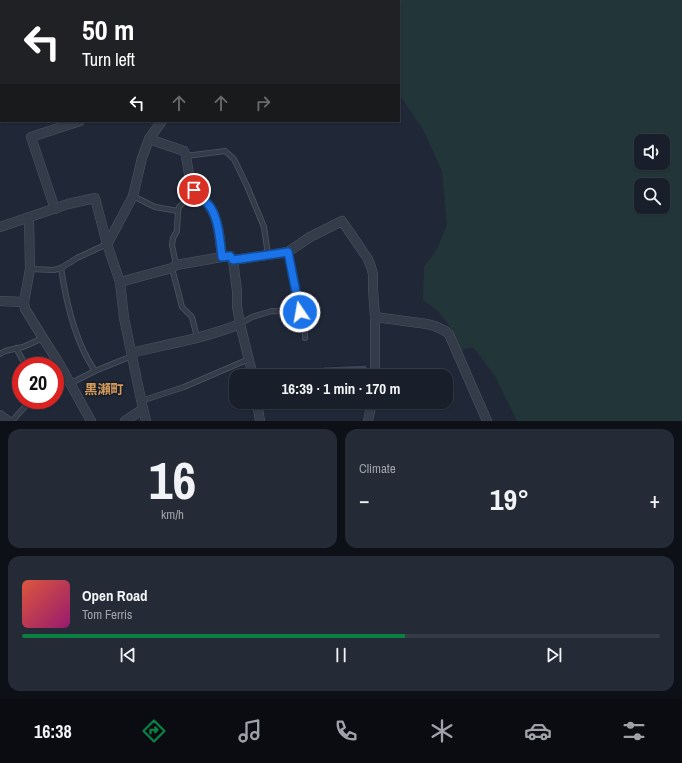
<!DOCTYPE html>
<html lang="en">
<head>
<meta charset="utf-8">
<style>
	:root { --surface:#181e2a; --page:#252b36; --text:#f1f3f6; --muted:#9fa2a8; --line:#363c47; --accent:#0b8043 }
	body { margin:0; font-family:"Archivo Narrow","Noto Sans JP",sans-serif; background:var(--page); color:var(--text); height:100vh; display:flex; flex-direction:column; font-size:15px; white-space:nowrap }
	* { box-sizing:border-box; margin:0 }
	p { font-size:13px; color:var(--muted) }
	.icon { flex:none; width:22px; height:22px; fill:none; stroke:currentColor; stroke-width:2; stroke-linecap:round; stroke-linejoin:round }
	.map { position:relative; height:421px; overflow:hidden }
	.details { display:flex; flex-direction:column; gap:8px; padding:8px; background:#0d1017; flex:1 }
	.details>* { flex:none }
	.top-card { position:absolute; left:0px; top:0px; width:400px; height:122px; box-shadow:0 1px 3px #0004,0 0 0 1px var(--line); background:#202124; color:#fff; overflow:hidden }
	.tools { position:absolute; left:634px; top:134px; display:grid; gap:8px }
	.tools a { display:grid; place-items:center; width:36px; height:36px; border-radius:8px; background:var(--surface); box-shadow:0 1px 3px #0004,0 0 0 1px var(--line); font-size:20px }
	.speed { position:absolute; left:12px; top:357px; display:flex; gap:8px; font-size:20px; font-weight:700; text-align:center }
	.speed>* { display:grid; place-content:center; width:52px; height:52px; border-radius:50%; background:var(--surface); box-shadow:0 1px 3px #0004,0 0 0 1px var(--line); line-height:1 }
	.speed .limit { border:6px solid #d22; background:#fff; color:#111 }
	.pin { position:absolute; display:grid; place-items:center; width:34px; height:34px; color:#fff; margin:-17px; border:2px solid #fff; border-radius:50%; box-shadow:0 1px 4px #0007 }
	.me { position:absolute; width:44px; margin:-22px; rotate:348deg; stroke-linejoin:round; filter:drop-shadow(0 0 3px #0008) }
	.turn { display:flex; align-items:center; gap:14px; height:84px; padding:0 16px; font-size:18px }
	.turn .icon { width:52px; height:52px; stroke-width:2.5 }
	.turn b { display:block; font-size:28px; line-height:34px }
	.lanes { display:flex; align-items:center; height:38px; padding:0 16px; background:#0003; justify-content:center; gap:20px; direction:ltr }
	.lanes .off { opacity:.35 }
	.big { font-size:30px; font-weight:700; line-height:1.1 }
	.details .tile { flex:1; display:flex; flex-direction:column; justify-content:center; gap:6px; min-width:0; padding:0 14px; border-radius:12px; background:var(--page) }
	.details .dial { align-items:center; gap:0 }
	.dial b { font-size:52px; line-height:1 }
	.song { display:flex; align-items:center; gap:12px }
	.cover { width:48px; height:48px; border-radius:6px; background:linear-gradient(135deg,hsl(10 70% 55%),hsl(320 70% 35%)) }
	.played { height:4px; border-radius:2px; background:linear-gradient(90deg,var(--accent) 60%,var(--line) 60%) }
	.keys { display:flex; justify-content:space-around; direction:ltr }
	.heat { display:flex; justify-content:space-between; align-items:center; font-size:22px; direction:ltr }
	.details .tiles { flex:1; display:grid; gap:8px; grid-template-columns:1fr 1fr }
	.tile:last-child { grid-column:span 2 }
	.trip { position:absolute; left:229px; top:369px; width:224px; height:40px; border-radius:12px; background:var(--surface); box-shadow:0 1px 3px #0004,0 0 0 1px var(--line); font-weight:700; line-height:40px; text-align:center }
	.tabs { display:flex; height:64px; justify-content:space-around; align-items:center; background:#0a0c11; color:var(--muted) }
	.tabs .icon { width:28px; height:28px }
	.tabs .on { color:var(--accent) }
	.tabs b { font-size:18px; color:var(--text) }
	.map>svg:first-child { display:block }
</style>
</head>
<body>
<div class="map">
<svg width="682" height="421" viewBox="0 0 682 421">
	<rect width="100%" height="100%" fill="#202838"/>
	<path fill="#223539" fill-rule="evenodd" d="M 360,0 L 682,0 L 682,421 L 517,421 L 495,376 L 473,347 L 461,350 L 453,331 L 438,311 L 423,300 L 424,267 L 436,251 L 447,225 L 442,171 L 423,129 L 399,94 L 399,1 L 360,1 ZM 641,141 L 663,141 L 663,163 L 641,163 ZM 641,185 L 663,185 L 663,207 L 641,207 Z"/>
	<path fill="#3c4658" stroke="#1b222f" d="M 367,365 L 367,376 L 323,376 L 323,367 Z"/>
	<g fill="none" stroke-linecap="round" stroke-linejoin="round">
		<g stroke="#4e5563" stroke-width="6">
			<g id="service">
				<path d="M 186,156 L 225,151 L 234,159 L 247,186 L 264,227 L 268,255"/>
				<path d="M 133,196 L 155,207 L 178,211"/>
				<path d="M 288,252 L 300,312 L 305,327 L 305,338"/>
				<path d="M 176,265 L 172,245 L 173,238 L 177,231 L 178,211 L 179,207 L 186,200 L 199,195"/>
				<path d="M 61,268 C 66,302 75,342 95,371"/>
				<path d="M 172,268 L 182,307 L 192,317 L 197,337"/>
				<path d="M 30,269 L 54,270 L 61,268 L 77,258 L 107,244"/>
				<path d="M 240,324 L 252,317 L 272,311 L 300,312"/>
				<path d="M 16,348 L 26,366"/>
				<path d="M 0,354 L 5,351 L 23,347 L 43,338"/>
				<path d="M 71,383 L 95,371 L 132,356"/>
				<path d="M 55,384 L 68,378"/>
				<path d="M 141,401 L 184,387 L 249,359"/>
				<path d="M 12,421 L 31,400"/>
			</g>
		</g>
		<g stroke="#4e5563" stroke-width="10">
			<g id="minor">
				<path d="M 149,139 L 184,151 L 186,156 L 191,186 C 197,194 205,199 210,207 C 219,220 220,242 222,257"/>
				<path d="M 55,209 L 31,137 L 80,121"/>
				<path d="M 29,217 L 30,269 L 24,302 L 25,309 L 43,338 L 60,365 L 91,421"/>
				<path d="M 0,227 L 68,204 L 95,198 L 107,244 L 120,282 L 124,318 L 143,409 L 146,421"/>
				<path d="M 107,244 L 109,241 L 133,196 L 142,158 L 149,139 L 162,121"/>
				<path d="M 233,260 L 237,291 L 237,306 L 240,324 L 253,376"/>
				<path d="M 120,282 L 172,268 L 176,265 L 222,257 L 230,256 L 233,260 L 288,252 L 310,237 L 342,221 L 368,259 L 371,267 L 373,274 L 373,289 L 375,317 L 375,376"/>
				<path d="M 0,301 L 24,302"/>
				<path d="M 375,317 L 427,324 C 436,326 442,328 449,334 L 487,421"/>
				<path d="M 132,353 C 168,344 205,338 240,324"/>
				<path d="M 257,402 L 260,421"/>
				<path d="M 0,415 L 8,421"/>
				<path d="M 125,421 L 143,409"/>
				<path d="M 368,421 L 372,402"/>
			</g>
		</g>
		<use href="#service" stroke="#343b49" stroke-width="4.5"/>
		<use href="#minor" stroke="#343b49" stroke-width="9"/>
	</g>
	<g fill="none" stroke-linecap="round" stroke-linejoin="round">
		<g stroke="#114b97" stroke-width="10">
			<path id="route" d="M 194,190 C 200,196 207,202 211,208 C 219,222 220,241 222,257 L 230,256 L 233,260 L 288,252 L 300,312"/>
		</g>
		<use href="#route" stroke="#1a73e8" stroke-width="7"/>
	</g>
	<g text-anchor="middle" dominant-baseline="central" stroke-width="4" stroke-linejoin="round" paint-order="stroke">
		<g font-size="13" font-weight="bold" fill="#d49a5a" stroke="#19202d">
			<text x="104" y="389">黒瀬町</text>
		</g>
	</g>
</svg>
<div class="tools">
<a><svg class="icon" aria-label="sound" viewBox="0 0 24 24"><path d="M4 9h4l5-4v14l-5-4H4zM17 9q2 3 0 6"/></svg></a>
<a><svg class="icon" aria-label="search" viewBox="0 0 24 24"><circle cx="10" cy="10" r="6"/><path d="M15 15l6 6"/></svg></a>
</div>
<div class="speed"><div class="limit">20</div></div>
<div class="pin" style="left:194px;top:190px;background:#d93025"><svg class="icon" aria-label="arrive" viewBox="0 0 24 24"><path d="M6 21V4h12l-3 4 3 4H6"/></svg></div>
<svg class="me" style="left:300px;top:312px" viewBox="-20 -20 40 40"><circle r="17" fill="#1a73e8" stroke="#fff" stroke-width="3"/><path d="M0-11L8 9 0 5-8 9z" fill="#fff"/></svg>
<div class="trip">16:39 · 1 min · 170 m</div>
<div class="top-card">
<div class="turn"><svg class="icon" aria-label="left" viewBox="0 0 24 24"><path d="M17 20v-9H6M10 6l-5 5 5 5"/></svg><div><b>50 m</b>Turn left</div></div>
<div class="lanes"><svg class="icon" aria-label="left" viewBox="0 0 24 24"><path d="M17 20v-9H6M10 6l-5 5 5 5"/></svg><svg class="icon off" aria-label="ahead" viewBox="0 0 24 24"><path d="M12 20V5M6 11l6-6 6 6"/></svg><svg class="icon off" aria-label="ahead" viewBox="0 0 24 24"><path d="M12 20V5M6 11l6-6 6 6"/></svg><svg class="icon off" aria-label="right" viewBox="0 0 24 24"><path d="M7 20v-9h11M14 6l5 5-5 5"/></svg></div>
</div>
</div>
<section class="details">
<div class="tiles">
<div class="tile dial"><b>16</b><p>km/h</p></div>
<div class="tile"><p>Climate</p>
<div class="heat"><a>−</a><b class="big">19°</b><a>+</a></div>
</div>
<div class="tile">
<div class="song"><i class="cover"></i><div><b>Open Road</b><p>Tom Ferris</p></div></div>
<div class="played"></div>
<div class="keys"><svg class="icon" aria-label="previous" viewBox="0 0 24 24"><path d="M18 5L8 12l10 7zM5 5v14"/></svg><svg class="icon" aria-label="pause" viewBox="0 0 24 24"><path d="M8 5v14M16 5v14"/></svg><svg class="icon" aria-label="next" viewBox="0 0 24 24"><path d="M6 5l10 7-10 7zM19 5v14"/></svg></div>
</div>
</div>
</section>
<nav class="tabs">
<b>16:38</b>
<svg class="icon on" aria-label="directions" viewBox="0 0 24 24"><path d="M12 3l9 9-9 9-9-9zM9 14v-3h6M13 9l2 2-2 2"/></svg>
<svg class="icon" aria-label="music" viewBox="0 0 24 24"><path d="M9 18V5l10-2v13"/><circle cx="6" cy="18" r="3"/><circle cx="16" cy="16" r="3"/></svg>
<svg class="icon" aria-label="phone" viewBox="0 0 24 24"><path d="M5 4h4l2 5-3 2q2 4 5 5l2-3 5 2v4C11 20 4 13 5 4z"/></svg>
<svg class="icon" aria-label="climate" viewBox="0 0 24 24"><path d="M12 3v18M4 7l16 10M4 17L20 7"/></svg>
<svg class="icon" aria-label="car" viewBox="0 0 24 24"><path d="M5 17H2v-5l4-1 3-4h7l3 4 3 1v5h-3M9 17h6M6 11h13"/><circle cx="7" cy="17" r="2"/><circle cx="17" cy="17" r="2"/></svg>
<svg class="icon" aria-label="filters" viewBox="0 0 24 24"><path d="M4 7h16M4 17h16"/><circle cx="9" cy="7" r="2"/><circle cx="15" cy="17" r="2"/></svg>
</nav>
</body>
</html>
